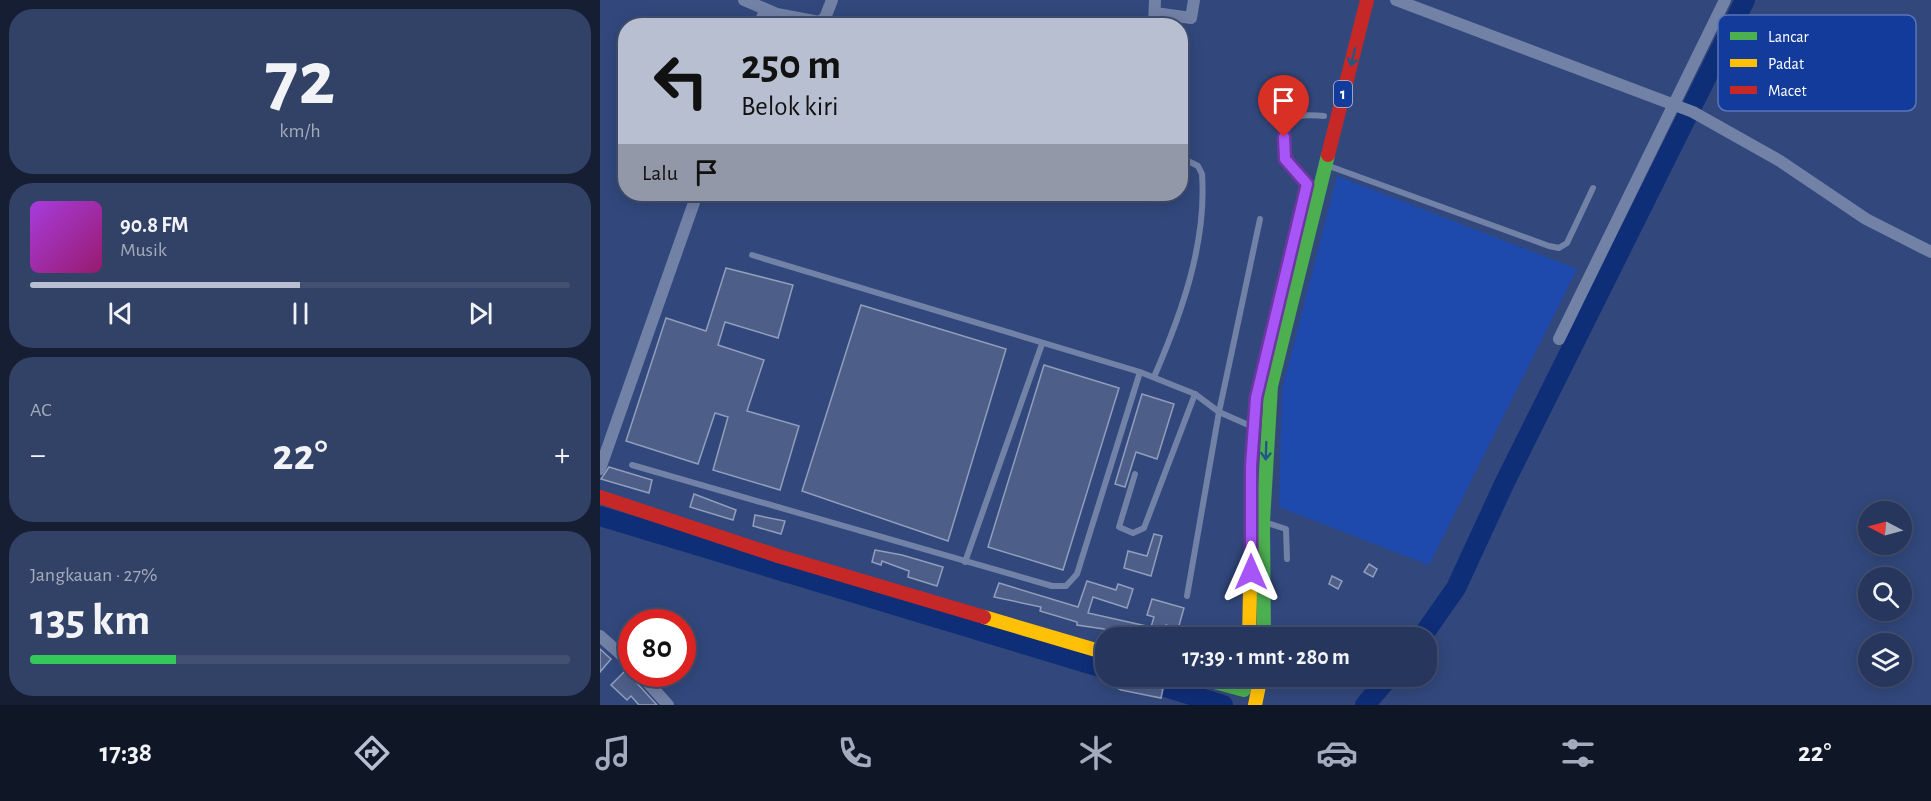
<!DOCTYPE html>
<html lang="id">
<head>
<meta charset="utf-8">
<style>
	:root { --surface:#26365d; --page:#324166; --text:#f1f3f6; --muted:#a4abbc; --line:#425072; --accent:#b7bfd1 }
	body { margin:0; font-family:"Alegreya Sans",sans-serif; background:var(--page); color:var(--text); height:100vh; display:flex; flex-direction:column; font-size:22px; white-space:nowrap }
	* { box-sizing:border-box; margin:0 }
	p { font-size:20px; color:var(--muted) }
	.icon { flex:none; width:33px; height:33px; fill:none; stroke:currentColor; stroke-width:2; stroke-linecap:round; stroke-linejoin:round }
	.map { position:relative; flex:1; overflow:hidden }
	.drawer { display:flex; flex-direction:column; gap:9px; padding:9px; background:#151e33; width:600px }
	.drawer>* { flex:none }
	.guide { position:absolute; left:18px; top:18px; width:570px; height:183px; border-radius:24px; box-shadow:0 3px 15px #0003,0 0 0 2px var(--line); background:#b7bfd1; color:#111; overflow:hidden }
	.needle { width:39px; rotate:276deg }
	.buttons { position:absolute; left:1258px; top:501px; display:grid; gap:12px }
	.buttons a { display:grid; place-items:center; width:54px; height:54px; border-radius:50%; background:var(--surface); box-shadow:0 3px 15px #0003,0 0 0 2px var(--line); font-size:30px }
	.speed { position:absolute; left:18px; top:609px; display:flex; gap:12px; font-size:30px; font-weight:700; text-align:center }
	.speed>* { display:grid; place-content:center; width:78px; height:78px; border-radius:50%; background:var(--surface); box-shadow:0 3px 15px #0003,0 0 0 2px var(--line); line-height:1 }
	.speed .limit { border:9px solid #d22; background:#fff; color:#111 }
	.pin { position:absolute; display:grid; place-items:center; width:51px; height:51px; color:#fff; margin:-62px -26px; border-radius:50% 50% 50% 0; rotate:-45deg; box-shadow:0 0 6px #0007 }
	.pin .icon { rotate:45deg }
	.me { position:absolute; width:66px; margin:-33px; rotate:0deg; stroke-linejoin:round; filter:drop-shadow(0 0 4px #0008) }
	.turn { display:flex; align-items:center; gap:21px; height:126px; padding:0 24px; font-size:27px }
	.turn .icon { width:78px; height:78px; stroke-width:2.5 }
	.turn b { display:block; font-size:42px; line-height:51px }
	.then { display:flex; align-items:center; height:57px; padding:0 24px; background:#0003; gap:12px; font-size:22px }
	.big { font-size:45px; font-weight:700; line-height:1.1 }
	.drawer .card { flex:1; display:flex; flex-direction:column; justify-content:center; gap:9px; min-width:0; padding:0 21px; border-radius:24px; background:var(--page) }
	.drawer .dial { align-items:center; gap:0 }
	.dial b { font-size:78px; line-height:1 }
	.song { display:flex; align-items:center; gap:18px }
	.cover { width:72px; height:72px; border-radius:9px; background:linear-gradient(135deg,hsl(280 70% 55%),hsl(320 70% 35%)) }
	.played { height:6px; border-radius:3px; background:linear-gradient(90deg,var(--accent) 50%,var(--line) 50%) }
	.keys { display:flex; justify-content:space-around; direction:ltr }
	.heat { display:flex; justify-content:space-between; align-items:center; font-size:33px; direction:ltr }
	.charge { height:9px; border-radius:4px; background:linear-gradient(90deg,#34c759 27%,var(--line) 0) }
	.trip { position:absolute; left:495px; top:627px; width:342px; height:60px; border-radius:24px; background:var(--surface); box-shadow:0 3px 15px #0003,0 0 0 2px var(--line); font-weight:700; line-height:60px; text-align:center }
	.menu { display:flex; height:96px; justify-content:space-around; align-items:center; background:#0f1625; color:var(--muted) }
	.menu .icon { width:42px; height:42px }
	.menu .active { color:var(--accent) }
	.menu b { font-size:27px; color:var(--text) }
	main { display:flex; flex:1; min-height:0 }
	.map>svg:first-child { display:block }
</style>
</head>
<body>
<main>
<section class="drawer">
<div class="card dial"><b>72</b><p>km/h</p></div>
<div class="card">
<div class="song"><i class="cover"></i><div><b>90.8 FM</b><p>Musik</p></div></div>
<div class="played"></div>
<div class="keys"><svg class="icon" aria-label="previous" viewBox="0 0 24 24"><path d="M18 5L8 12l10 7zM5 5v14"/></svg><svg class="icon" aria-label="pause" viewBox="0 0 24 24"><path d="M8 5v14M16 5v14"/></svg><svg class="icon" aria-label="next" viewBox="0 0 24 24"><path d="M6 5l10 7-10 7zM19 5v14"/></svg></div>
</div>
<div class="card"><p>AC</p>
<div class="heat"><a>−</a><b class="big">22°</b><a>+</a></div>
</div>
<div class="card"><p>Jangkauan · 27%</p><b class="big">135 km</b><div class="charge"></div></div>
</section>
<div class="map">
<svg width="1331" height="705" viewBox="0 0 1331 705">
	<rect width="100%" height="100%" fill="#32487c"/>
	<path fill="#1e4aad" d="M 737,176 L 977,269 L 829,565 L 679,507 L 682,390 Z"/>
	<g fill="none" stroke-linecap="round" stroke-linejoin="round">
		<g stroke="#0f2e78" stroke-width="20">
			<path d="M 0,516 L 506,669"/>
			<path d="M 821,638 L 856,588 L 905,482 L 1145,0"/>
			<path d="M 530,676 L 623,705"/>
			<path d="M 765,705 L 790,676"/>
		</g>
	</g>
	<g fill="#4d5f89" stroke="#919ebb" stroke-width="1.5">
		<path d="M 126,268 L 193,285 L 178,338 L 125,322 L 118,345 L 164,360 L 147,411 L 199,426 L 180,490 L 113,470 L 128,417 L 115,413 L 98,464 L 26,441 L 66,318 L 106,331 Z"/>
		<path d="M 261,305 L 406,349 L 348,541 L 202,491 Z"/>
		<path d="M 444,365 L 519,388 L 463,570 L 388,547 Z"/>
		<path d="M 542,394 L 574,404 L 557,459 L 536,452 L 525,487 L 515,484 Z"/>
		<path d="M 9,467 L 52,480 L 49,493 L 1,479 Z"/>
		<path d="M 94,494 L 136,510 L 133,520 L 90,507 Z"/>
		<path d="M 155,515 L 185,521 L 181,534 L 153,526 Z"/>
		<path d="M 554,534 L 562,536 L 551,576 L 524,568 L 528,551 L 547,556 Z"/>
		<path d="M 275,550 L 302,555 L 343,567 L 337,586 L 308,577 L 309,571 L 298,567 L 282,561 L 281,565 L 272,562 Z"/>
		<path d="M 769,564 L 777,569 L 773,577 L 764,572 Z"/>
		<path d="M 732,576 L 742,581 L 738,589 L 729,584 Z"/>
		<path d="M 487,581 L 516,590 L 518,584 L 533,589 L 527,608 L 493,597 L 488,613 L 551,627 L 554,617 L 547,615 L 552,599 L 584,608 L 578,629 L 566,625 L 561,638 L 529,638 L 504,629 L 477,625 L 477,622 L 440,611 L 441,607 L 394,597 L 399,583 L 478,607 Z"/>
		<path d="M 0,649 L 11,659 L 0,672 Z"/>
		<path d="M 26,670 L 32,672 L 34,680 L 57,705 L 39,705 L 31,696 L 27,700 L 11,685 Z"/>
		<path d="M 503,676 L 522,676 L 520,680 L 563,689 L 561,698 L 521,690 L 502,680 Z"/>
	</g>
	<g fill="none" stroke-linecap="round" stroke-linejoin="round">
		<g stroke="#7281a6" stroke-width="6">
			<path d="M 729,166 L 949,246 L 959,248 L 967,243 L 993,188"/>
			<path d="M 707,184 L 685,159 C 682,146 684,121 700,116 C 707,114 717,116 724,116"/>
			<path d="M 152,255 L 540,372 L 595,394 L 619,412 L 653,427"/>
			<path d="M 554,377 C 581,315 607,243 602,174 L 598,166 L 580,157"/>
			<path d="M 32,465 L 452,586 L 466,586 L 477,574 L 540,372"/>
			<path d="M 535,474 L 519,527 L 533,533 L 544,528 L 595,394"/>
			<path d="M 667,523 L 686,529 L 687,559"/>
			<path d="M 365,562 L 442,344"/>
			<path d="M 587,596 L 619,412 L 660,219"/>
			<path d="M 736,638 L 738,635"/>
			<path d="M 663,682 L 692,676"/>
		</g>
		<g stroke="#7281a6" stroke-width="12">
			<path d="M 144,0 L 177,14 L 219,22 L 225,18 L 232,0"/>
			<path d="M 796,0 L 1093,112 L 1180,161 L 1266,219 L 1331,252"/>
			<path d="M 555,13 L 591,18 L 594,0"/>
			<path d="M 223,21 L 242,26"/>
			<path d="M 159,26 L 165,10"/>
			<path d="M 554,26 L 555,0"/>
			<path d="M 959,339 L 1125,0"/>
			<path d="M 0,469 L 97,194"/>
			<path d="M 0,636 L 32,664"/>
			<path d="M 40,674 L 68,705"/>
		</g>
		<g stroke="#4caf50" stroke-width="14">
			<path d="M 664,638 L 663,522 L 671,386 L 728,155"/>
			<path d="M 592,676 L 644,690"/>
		</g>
		<g stroke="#ffc107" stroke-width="14">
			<path d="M 384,617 L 506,653"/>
			<path d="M 649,638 L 650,590"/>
			<path d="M 655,705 L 661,676"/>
		</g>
		<g stroke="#c62828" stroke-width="14">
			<path d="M 728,155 L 767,0"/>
			<path d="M 0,497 L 178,556 L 384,617"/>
		</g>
	</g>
	<defs><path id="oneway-shaft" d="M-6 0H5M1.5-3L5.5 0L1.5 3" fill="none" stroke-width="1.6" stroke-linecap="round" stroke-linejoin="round" transform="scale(1.5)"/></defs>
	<g stroke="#215888">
		<use href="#oneway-shaft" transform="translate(753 57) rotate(104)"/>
		<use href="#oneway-shaft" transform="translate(666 451) rotate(92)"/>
	</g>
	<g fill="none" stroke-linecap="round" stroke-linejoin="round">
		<g stroke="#6d37a1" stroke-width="15">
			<path id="route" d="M 651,572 L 651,466 L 656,398 L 707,184 L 685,159 L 684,137"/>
		</g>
		<use href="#route" stroke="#a855f7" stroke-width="10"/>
	</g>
	<g text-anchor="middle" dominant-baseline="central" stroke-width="6" stroke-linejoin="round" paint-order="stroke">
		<rect fill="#133b9b" stroke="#b8c4e1" stroke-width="1.5" x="734" y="81" width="18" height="26" rx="4.5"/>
		<g font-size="16" font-weight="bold" fill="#fff">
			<text x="743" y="94">1</text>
		</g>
	</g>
	<rect x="1118" y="15" width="198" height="96" rx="9" fill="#133b9b" stroke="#5a76b9" stroke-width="1.5"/>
	<rect x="1130" y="32" width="27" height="8" fill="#4caf50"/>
	<rect x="1130" y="59" width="27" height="8" fill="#ffc107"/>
	<rect x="1130" y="86" width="27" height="8" fill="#c62828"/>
	<g font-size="16" fill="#fff">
		<text x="1168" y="42">Lancar</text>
		<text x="1168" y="69">Padat</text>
		<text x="1168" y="96">Macet</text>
	</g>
</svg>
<div class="buttons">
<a><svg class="needle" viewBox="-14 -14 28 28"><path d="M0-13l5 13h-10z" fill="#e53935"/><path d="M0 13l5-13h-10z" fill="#a4abbc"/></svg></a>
<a><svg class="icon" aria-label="search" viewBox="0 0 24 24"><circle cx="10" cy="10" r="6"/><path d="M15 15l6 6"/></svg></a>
<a><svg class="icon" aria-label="layers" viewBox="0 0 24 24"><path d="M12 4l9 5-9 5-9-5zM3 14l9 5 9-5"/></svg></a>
</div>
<div class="speed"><div class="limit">80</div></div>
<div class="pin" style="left:684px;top:137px;background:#d93025"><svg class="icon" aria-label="arrive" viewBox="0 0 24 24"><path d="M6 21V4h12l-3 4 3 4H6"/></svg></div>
<svg class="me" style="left:651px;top:572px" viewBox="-20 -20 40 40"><path d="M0-17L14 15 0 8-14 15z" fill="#a855f7" stroke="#fff" stroke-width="4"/></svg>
<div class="trip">17:39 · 1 mnt · 280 m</div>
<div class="guide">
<div class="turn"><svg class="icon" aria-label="left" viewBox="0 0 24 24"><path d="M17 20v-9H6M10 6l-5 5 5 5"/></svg><div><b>250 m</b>Belok kiri</div></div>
<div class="then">Lalu<svg class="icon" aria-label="arrive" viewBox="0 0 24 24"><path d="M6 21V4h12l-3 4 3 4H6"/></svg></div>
</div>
</div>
</main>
<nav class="menu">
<b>17:38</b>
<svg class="icon active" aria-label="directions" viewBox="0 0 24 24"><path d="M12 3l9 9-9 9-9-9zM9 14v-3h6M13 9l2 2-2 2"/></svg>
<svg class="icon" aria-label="music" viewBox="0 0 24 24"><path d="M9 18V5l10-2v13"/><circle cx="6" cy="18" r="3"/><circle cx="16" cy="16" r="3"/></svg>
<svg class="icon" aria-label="phone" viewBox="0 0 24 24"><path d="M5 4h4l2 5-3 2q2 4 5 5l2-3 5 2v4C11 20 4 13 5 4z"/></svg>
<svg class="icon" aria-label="climate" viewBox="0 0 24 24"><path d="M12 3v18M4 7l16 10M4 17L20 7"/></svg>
<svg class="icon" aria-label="car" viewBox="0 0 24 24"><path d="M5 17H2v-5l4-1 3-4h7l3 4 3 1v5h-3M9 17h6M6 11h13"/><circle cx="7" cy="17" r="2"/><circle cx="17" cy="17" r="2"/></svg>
<svg class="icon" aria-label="filters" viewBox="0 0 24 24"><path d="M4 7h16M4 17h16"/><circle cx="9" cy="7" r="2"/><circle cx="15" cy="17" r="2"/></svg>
<b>22°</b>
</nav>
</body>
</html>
